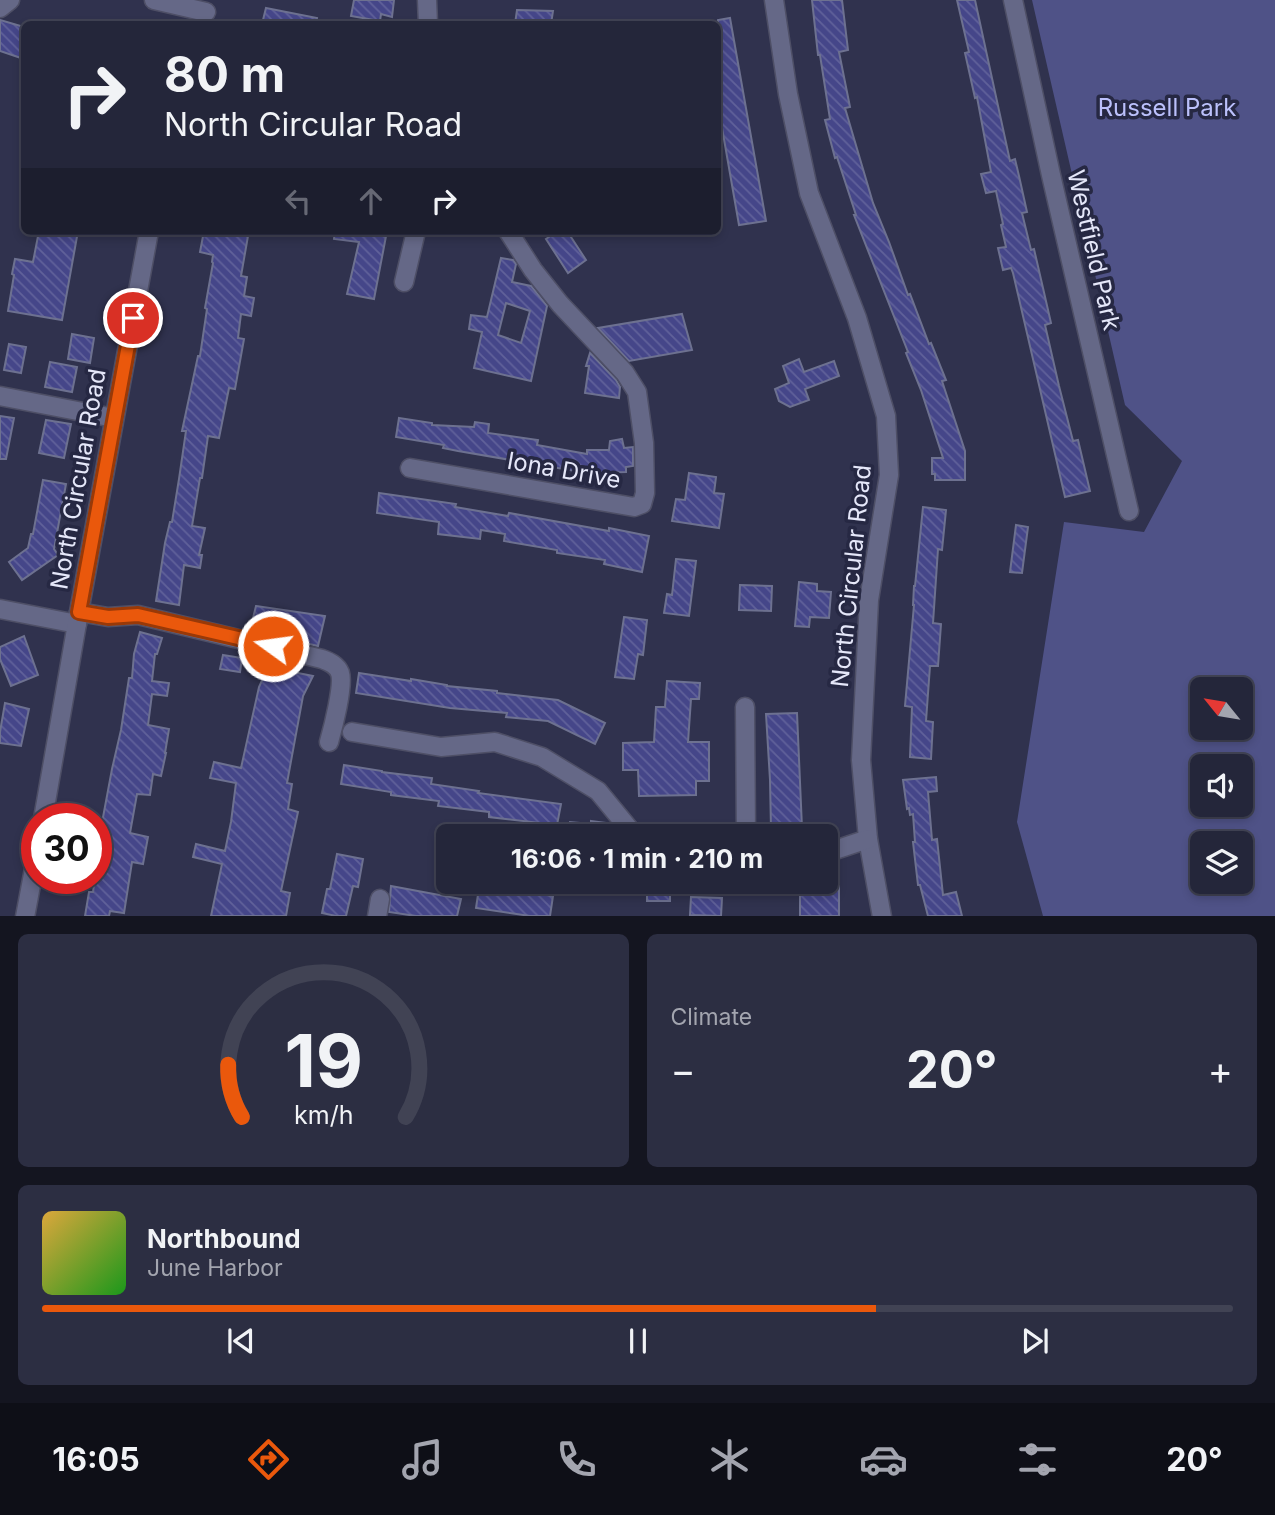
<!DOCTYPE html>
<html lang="en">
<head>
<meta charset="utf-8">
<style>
	:root { --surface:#24263a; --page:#2c2e42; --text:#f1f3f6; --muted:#a3a5af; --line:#414354; --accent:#ea580c }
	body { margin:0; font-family:Inter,sans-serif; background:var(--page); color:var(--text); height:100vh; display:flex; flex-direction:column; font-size:26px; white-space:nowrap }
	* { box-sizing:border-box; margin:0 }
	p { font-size:23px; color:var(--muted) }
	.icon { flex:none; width:38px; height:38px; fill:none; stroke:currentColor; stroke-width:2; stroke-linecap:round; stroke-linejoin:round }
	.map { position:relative; height:916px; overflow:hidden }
	.sheet { display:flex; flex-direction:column; gap:18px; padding:18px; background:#141520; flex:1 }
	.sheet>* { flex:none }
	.hud { position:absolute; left:21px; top:21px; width:700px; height:214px; border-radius:10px; box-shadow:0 4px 10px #0003,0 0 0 2px var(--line); background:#24263a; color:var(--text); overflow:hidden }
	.needle { width:46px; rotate:300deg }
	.buttons { position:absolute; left:1190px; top:677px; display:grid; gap:14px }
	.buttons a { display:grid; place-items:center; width:63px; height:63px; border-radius:10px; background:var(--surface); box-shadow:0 4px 10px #0003,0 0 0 2px var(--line); font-size:35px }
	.speed { position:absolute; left:21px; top:803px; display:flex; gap:14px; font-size:35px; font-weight:700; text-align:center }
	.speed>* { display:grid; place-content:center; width:91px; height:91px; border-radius:50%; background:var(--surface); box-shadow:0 4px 10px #0003,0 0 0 2px var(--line); line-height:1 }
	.speed .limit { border:10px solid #d22; background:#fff; color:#111 }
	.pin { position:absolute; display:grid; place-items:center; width:60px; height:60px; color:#fff; margin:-30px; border:4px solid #fff; border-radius:50%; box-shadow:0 2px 7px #0007 }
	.me { position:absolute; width:77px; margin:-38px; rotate:284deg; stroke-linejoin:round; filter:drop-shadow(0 0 5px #0008) }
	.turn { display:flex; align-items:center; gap:24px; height:147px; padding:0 28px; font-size:32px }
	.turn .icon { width:91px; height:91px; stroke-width:2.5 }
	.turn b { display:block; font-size:49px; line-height:60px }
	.lanes { display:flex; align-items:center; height:66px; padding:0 28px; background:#0003; justify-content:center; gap:35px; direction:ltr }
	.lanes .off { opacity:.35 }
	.big { font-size:52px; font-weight:700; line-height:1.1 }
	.sheet .widget { flex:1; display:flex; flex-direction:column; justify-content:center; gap:10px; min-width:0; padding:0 24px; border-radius:10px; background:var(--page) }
	.sheet .dial { align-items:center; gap:0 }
	.dial svg { height:182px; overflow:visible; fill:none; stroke:var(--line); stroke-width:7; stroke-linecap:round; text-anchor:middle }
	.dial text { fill:var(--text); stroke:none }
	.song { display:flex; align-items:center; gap:21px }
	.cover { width:84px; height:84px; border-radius:10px; background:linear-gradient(135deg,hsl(40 70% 55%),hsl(120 70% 35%)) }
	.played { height:7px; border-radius:4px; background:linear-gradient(90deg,var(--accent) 70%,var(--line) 70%) }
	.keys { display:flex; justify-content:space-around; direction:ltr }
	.heat { display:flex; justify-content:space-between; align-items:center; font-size:38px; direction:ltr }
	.sheet .tiles { flex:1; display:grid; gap:18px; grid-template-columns:1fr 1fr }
	.widget:last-child { grid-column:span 2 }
	.trip { position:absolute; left:436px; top:824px; width:402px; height:70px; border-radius:10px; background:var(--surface); box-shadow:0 4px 10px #0003,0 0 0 2px var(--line); font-weight:700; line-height:70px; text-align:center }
	.menu { display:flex; height:112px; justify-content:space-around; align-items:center; background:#0e0f17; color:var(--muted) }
	.menu .icon { width:49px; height:49px }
	.menu .selected { color:var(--accent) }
	.menu b { font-size:32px; color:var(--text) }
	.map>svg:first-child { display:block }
</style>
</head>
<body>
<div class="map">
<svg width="1275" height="917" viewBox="0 0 1275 917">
	<defs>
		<pattern id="building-back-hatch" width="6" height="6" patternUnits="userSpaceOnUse" patternTransform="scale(1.75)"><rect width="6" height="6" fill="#454689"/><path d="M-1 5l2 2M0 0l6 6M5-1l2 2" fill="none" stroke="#60619a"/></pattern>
	</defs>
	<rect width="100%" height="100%" fill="#30324e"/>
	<path fill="#4f5287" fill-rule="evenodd" d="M 1032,0 L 1275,0 L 1275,916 L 1043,916 L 1017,822 L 1064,522 L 1144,532 L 1182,461 L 1125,405 ZM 1202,690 L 1241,690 L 1241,728 L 1202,728 ZM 1202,766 L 1241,766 L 1241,805 L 1202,805 ZM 1202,844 L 1241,844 L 1241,882 L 1202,882 Z"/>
	<g fill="url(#building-back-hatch)" stroke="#6d7190" stroke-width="2" fill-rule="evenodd">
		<path d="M 354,0 L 394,0 L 392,17 L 381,14 L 380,21 L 351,16 Z"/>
		<path d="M 812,0 L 842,0 L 848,50 L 839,52 L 850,107 L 845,108 L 873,203 L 889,242 L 908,295 L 910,294 L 929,344 L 931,343 L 946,380 L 942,381 L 965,451 L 965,480 L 935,480 L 935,474 L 932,474 L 932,458 L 943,458 L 921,390 L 906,353 L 908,352 L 854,215 L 856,215 L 837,157 L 835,158 L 825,120 L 830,119 L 820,55 L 818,55 Z"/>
		<path d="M 957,0 L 975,0 L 1010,161 L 1015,159 L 1019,176 L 1027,212 L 1022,213 L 1031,250 L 1034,249 L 1043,288 L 1051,323 L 1045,325 L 1059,386 L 1073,441 L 1078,440 L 1090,491 L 1065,497 L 1013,273 L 1011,268 L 1003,270 L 998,248 L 1006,247 L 1001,225 L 1003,224 L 996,191 L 986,193 L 981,174 L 991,172 L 977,97 L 975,98 L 965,53 L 969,52 Z"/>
		<path d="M 266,8 L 317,18 L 316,24 L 262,24 Z"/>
		<path d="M 517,10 L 553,11 L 551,24 L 515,24 Z"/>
		<path d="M 730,18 L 766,221 L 739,225 L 718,105 L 718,20 Z"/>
		<path d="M 0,20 L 24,27 L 24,59 L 0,51 Z"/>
		<path d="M 39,231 L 78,231 L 62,320 L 8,311 L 14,275 L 12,274 L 15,259 L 33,262 Z"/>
		<path d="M 204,231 L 223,231 L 248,236 L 241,276 L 247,277 L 244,296 L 254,298 L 251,316 L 241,314 L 238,338 L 244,339 L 235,389 L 229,388 L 219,438 L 208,436 L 202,478 L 200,478 L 192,526 L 205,528 L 199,555 L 202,555 L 200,568 L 184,565 L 179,605 L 156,601 L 165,543 L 170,522 L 172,522 L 179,479 L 186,431 L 182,431 L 198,356 L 200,356 L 207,309 L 205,308 L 213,263 L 212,262 L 213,255 L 200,252 Z"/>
		<path d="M 335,231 L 387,231 L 374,299 L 347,294 L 359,242 L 334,239 Z"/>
		<path d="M 558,231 L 567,231 L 586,260 L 568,273 L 546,239 Z"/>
		<path d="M 501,258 L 513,260 L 516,264 L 512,282 L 531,286 L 547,306 L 531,381 L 474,368 L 482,332 L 469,329 L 471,315 L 487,317 ZM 506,303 L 530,311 L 521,343 L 498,335 Z"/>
		<path d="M 682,314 L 692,350 L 629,361 L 598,328 Z"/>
		<path d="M 72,334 L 94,338 L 90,363 L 68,359 Z"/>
		<path d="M 9,344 L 26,347 L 21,373 L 4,370 Z"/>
		<path d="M 590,353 L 616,380 L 620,387 L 619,398 L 585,393 L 589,366 L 586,366 Z"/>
		<path d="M 799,359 L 804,372 L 834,361 L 839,376 L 805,389 L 809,400 L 790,407 L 779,401 L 775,389 L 789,383 L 783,366 Z"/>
		<path d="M 50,362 L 77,367 L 72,392 L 45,387 Z"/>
		<path d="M 0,416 L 14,418 L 6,459 L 0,459 Z"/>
		<path d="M 399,418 L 432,423 L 432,425 L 474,427 L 475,422 L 489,424 L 488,433 L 538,440 L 537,445 L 587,454 L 587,450 L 609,450 L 610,441 L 622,439 L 624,448 L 633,447 L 633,466 L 626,467 L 626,472 L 587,473 L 458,451 L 443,448 L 444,445 L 396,437 Z"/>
		<path d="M 46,420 L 71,424 L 64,458 L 39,453 Z"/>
		<path d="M 689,473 L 716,477 L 714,493 L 724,494 L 719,528 L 672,521 L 676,499 L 685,500 Z"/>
		<path d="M 43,480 L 66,484 L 54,549 L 58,555 L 22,580 L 9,562 L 28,548 L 31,534 L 33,534 Z"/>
		<path d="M 379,493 L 456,504 L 455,507 L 508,516 L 509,513 L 609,531 L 609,528 L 649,536 L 642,572 L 604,564 L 605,560 L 557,553 L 557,550 L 504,541 L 505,534 L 481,530 L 480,539 L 438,534 L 439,522 L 377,513 Z"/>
		<path d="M 923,507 L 946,510 L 942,550 L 938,549 L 933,623 L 941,624 L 938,666 L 930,666 L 926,721 L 933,722 L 931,759 L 910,757 L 912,707 L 905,706 L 914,605 L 913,605 L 914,586 L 915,586 Z"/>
		<path d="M 1016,525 L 1028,527 L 1022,573 L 1010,572 Z"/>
		<path d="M 676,559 L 696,561 L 689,616 L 664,613 L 667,594 L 672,595 Z"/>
		<path d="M 799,582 L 817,584 L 817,591 L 831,592 L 829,618 L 810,617 L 809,627 L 795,626 Z"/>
		<path d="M 740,585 L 772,586 L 771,611 L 739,610 Z"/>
		<path d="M 256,606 L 325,616 L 318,646 L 250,630 Z"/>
		<path d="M 624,617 L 647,620 L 643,655 L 638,654 L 634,679 L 615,677 Z"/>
		<path d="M 140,632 L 162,638 L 157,654 L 155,654 L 152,681 L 169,683 L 167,696 L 152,694 L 148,725 L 169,729 L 165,753 L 166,753 L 161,776 L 153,774 L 150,795 L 137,794 L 130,833 L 148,837 L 143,864 L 132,862 L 124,913 L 110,911 L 109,916 L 85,916 L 89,892 L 93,892 L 95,878 L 96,878 L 98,855 L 96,855 L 112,769 L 121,730 L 129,678 L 132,678 L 134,654 Z"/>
		<path d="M 24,636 L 38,675 L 11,686 L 0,659 L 0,647 Z"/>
		<path d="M 223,655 L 242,658 L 240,672 L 220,669 Z"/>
		<path d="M 268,667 L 313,676 L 303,696 L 287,783 L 292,784 L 288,809 L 298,812 L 281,891 L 290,893 L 286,916 L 211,916 L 222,864 L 193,857 L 196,844 L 225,851 L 231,822 L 236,783 L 210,778 L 214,762 L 241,768 L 259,687 Z"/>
		<path d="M 359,673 L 411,681 L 411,679 L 447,685 L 447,686 L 497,691 L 497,693 L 558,700 L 605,723 L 595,744 L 548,721 L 506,717 L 507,713 L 450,708 L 356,693 Z"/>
		<path d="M 667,681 L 700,683 L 699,699 L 691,699 L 688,742 L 709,742 L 709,781 L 696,781 L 696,795 L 639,796 L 638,770 L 623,770 L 623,743 L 654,742 L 656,707 L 665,707 Z"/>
		<path d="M 5,703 L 29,709 L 21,746 L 0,743 L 0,732 Z"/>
		<path d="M 797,713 L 802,828 L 771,829 L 770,780 L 766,714 Z"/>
		<path d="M 344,765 L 382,771 L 382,772 L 432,778 L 431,784 L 479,791 L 478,793 L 561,804 L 557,825 L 489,817 L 489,812 L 438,806 L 439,801 L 391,795 L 391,792 L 341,784 Z"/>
		<path d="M 936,777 L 937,791 L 928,792 L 932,840 L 937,839 L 943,895 L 956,892 L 962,916 L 928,916 L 920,885 L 918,885 L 913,842 L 915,842 L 913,814 L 910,815 L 909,808 L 907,809 L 903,780 Z"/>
		<path d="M 591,821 L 607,823 L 605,836 L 568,836 L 570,822 L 591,824 Z"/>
		<path d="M 337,854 L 363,859 L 358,887 L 353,886 L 346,916 L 336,916 L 322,913 L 327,889 L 330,889 Z"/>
		<path d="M 391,886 L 461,899 L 457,916 L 416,916 L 389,912 Z"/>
		<rect x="647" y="886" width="23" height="15"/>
		<rect x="800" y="886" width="39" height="30"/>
		<path d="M 479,888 L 519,894 L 519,891 L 553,896 L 550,916 L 530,916 L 476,908 Z"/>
		<path d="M 691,897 L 722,898 L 721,916 L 690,915 Z"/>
	</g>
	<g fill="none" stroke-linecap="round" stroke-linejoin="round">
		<g stroke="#4e4f66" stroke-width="21">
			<g id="minor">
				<path d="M 154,0 L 206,12"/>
				<path d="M 427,0 L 428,24"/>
				<path d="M 774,0 L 788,94 L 809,193 L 857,318 L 886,416 L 889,475 L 869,600 L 861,760 L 868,839 L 882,917"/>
				<path d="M 1013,0 L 1051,175 L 1129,511"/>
				<path d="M 0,8 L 10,0"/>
				<path d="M 404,282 L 416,231"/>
				<path d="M 0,396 L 114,418"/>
				<path d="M 410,468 L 634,507 L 642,504 L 645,493 L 644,443 L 637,392 L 625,373 L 560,304 L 533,270 L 508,231"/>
				<path d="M 0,609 L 77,624"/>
				<path d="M 79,612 L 108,617 L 138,615 L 322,659 C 330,662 337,665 340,673 C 344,685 333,728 329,742"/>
				<path d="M 745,707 L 746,836"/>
				<path d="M 352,732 L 441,747 L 495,742 L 542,757 L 598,791 L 635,836"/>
				<path d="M 43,819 L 79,612 L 149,231"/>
				<path d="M 826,853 L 868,839"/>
				<path d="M 25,917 L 37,853"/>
				<path d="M 377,917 L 380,899"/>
			</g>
		</g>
		<use href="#minor" stroke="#656887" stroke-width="18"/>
	</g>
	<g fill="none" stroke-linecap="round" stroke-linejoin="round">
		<g stroke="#983908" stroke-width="18">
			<path id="route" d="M 133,318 L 79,612 L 108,617 L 138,615 L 273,646"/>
		</g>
		<use href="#route" stroke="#ea580c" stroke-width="12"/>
	</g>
	<g text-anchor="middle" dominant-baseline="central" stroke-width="7" stroke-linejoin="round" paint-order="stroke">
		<g font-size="24" fill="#bbc0fb" stroke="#262843">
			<text x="1167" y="107">Russell Park</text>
		</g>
		<g font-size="24" fill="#e5e7f9" stroke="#262843">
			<text transform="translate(1094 250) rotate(77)">Westfield Park</text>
			<text transform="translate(564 470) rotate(10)">Iona Drive</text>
			<text transform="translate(78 479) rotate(-80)">North Circular Road</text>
			<text transform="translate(851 576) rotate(-84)">North Circular Road</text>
		</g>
	</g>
</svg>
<div class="buttons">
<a><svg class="needle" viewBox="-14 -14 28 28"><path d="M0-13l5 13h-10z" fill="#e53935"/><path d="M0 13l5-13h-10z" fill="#a3a5af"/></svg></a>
<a><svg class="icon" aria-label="sound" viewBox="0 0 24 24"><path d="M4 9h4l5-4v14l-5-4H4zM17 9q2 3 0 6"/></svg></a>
<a><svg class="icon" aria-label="layers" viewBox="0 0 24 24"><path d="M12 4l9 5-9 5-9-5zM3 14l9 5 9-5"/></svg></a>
</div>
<div class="speed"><div class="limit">30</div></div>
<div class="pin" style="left:133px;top:318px;background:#d93025"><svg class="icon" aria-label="arrive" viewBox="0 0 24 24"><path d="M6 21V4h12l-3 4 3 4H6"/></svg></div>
<svg class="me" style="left:273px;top:646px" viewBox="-20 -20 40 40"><circle r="17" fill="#ea580c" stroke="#fff" stroke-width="3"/><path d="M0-11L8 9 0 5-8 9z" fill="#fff"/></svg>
<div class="trip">16:06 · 1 min · 210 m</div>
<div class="hud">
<div class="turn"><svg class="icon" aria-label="right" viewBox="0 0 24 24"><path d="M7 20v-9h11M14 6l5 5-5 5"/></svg><div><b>80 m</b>North Circular Road</div></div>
<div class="lanes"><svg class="icon off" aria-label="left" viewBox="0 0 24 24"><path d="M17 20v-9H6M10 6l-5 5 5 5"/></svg><svg class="icon off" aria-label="ahead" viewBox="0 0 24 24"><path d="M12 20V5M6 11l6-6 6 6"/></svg><svg class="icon" aria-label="right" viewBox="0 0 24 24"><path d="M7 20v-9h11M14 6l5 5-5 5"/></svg></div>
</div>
</div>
<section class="sheet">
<div class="tiles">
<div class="widget dial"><svg viewBox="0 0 100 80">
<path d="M14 69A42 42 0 1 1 86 69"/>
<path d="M14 69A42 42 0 0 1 8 46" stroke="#ea580c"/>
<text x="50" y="56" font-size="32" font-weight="700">19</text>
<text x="50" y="72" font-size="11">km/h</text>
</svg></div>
<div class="widget"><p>Climate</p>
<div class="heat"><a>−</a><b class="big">20°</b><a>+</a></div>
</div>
<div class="widget">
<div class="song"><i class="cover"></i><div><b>Northbound</b><p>June Harbor</p></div></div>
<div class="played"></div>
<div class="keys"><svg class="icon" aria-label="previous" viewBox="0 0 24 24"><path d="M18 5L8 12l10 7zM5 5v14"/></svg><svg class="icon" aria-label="pause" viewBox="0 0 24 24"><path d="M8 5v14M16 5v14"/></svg><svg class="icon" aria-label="next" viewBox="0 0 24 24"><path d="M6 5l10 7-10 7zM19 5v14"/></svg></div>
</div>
</div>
</section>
<nav class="menu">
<b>16:05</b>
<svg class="icon selected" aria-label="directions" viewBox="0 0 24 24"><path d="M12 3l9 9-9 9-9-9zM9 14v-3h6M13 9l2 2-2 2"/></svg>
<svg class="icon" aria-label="music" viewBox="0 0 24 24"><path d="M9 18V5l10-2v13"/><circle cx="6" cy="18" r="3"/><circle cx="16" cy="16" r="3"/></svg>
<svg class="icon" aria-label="phone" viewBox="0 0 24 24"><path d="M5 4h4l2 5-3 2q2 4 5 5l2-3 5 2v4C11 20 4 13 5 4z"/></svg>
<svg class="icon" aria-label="climate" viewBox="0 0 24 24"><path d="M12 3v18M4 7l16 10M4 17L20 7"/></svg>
<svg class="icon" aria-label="car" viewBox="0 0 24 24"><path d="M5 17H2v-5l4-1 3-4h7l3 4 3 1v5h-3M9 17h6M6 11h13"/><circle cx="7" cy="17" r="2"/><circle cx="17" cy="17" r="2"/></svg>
<svg class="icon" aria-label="filters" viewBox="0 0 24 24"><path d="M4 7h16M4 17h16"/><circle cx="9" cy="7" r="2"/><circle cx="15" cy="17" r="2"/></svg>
<b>20°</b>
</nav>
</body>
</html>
